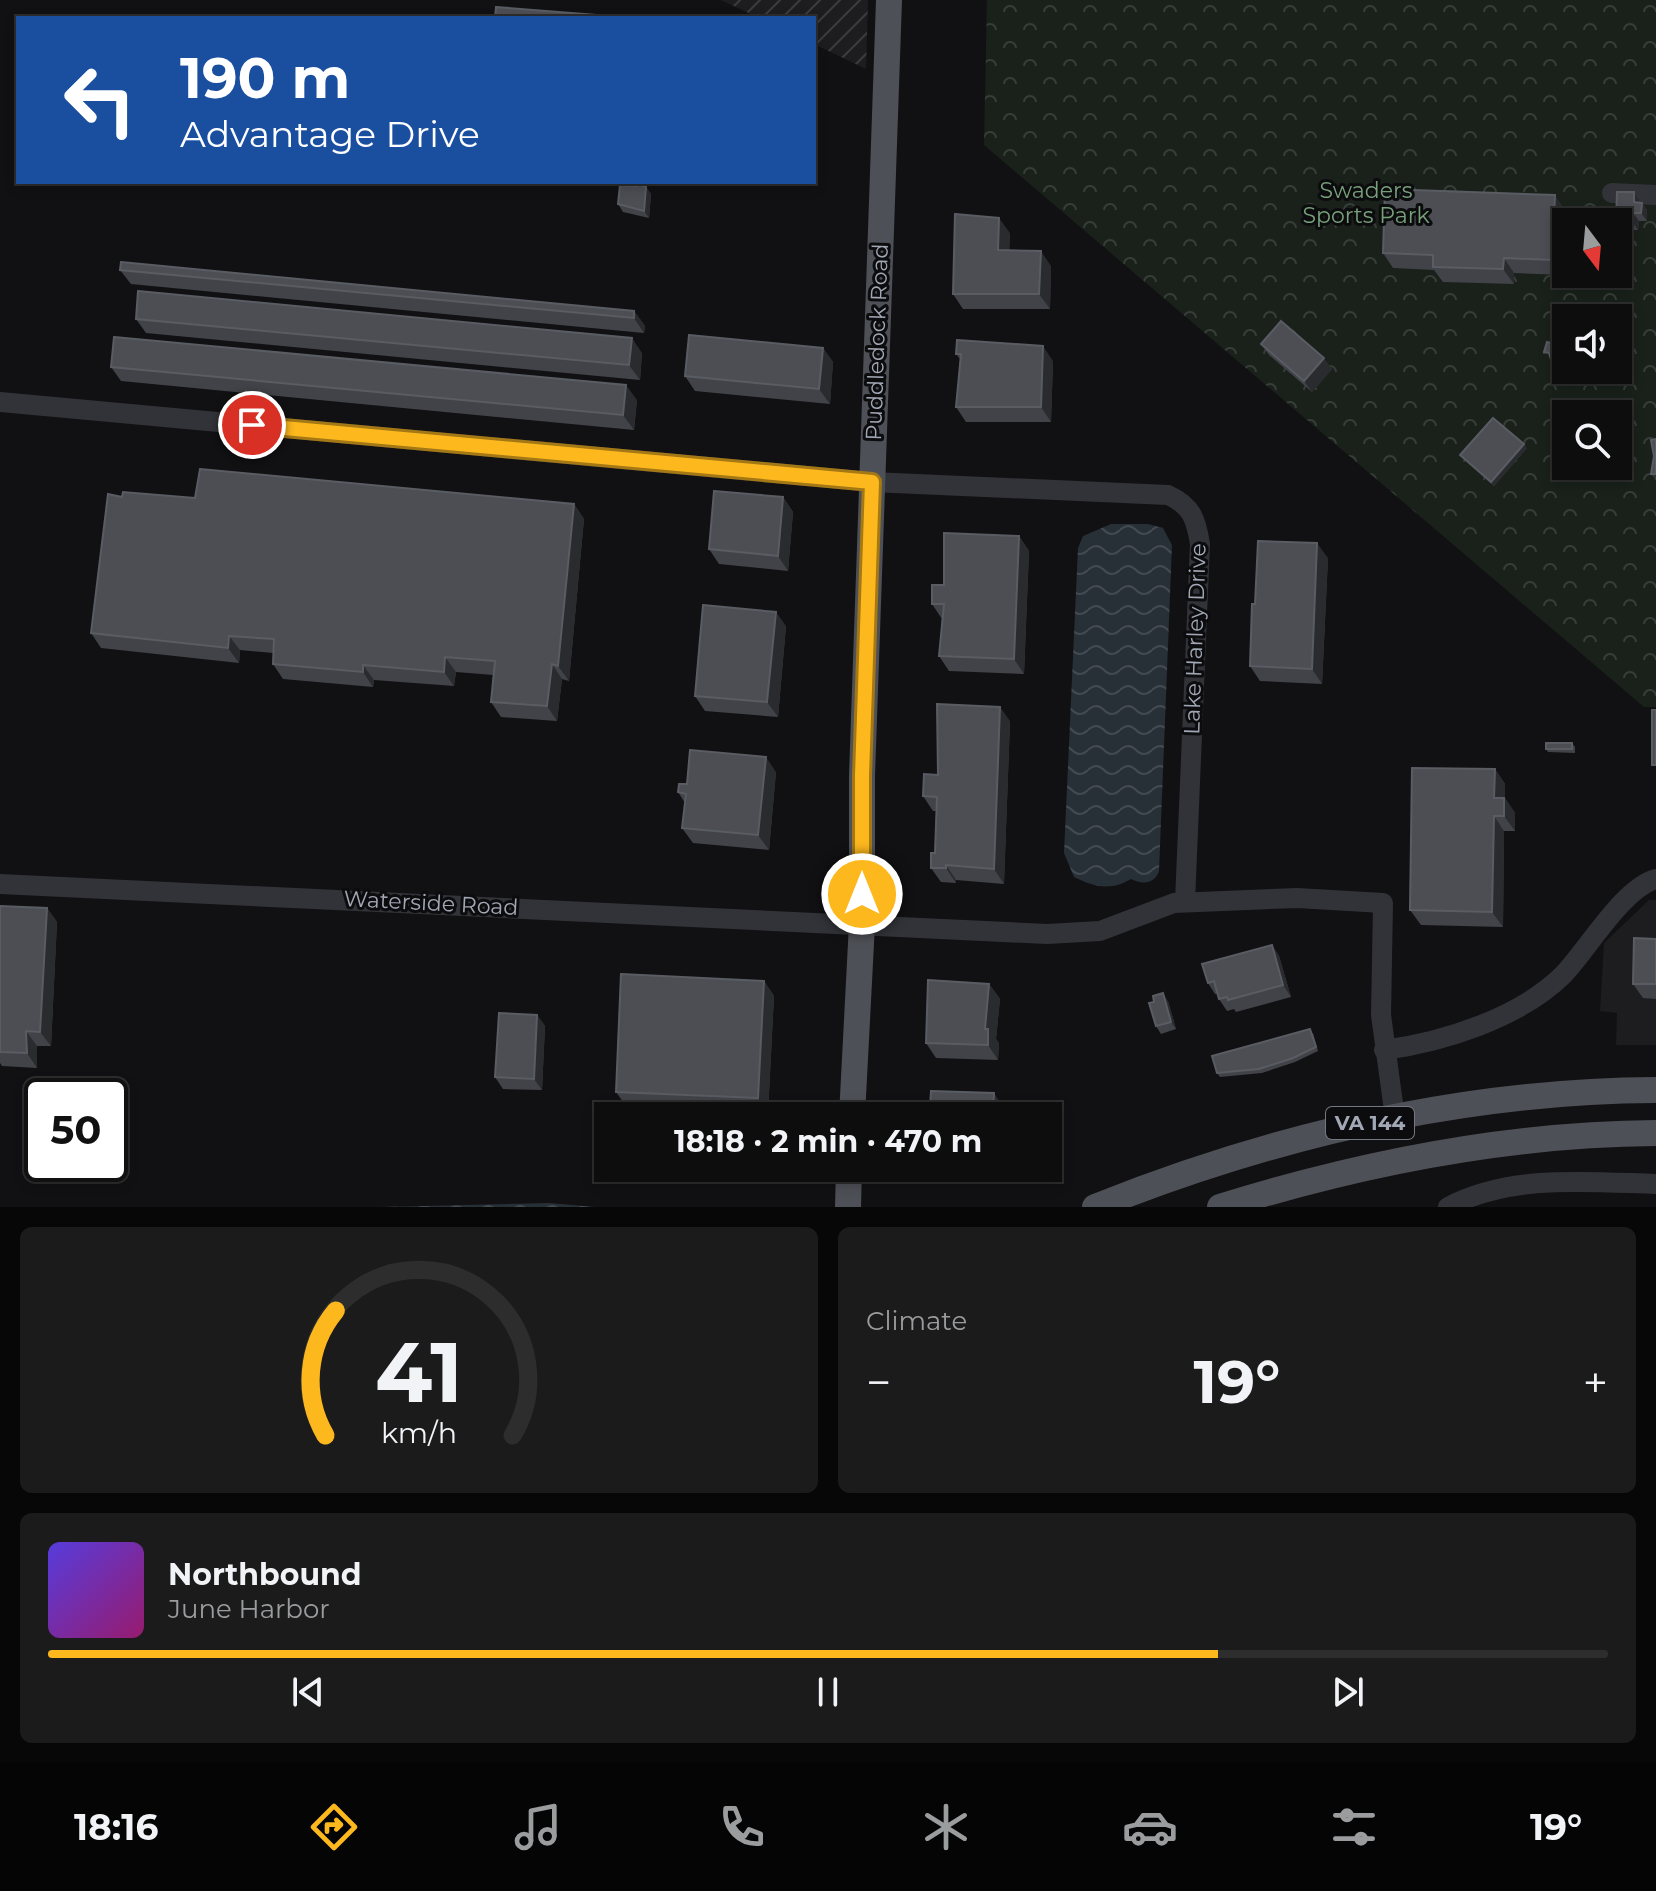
<!DOCTYPE html>
<html lang="en">
<head>
<meta charset="utf-8">
<style>
	:root { --surface:#0d0d0e; --page:#1b1b1c; --text:#f1f3f6; --muted:#9a9c9e; --line:#2d2d2e; --accent:#fdb81e }
	body { margin:0; font-family:Montserrat,sans-serif; background:var(--page); color:var(--text); height:100vh; display:flex; flex-direction:column; font-size:30px; white-space:nowrap }
	* { box-sizing:border-box; margin:0 }
	p { font-size:26px; color:var(--muted) }
	.icon { flex:none; width:44px; height:44px; fill:none; stroke:currentColor; stroke-width:2; stroke-linecap:round; stroke-linejoin:round }
	.map { position:relative; height:1207px; overflow:hidden }
	.details { display:flex; flex-direction:column; gap:20px; padding:20px; background:#070708; flex:1 }
	.details>* { flex:none }
	.top-card { position:absolute; left:16px; top:16px; width:800px; height:168px; border-radius:0px; box-shadow:0 4px 12px #0003,0 0 0 2px var(--line); background:#1a4fa0; color:#fff; overflow:hidden }
	.needle { width:52px; rotate:164deg }
	.tools { position:absolute; left:1552px; top:208px; display:grid; gap:16px }
	.tools a { display:grid; place-items:center; width:80px; height:80px; border-radius:0px; background:var(--surface); box-shadow:0 4px 12px #0003,0 0 0 2px var(--line); font-size:40px }
	.speed { position:absolute; left:24px; top:1078px; display:flex; gap:16px; font-size:40px; font-weight:700; text-align:center }
	.speed>* { display:grid; place-content:center; width:104px; height:104px; border-radius:50%; background:var(--surface); box-shadow:0 4px 12px #0003,0 0 0 2px var(--line); line-height:1 }
	.speed .limit { border:4px solid #111; border-radius:12px; background:#fff; color:#111 }
	.pin { position:absolute; display:grid; place-items:center; width:68px; height:68px; color:#fff; margin:-34px; border:4px solid #fff; border-radius:50%; box-shadow:0 2px 8px #0007 }
	.me { position:absolute; width:88px; margin:-44px; rotate:0deg; stroke-linejoin:round; filter:drop-shadow(0 0 6px #0008) }
	.turn { display:flex; align-items:center; gap:28px; height:168px; padding:0 32px; font-size:36px }
	.turn .icon { width:104px; height:104px; stroke-width:2.5 }
	.turn b { display:block; font-size:56px; line-height:68px }
	.big { font-size:60px; font-weight:700; line-height:1.1 }
	.details .card { flex:1; display:flex; flex-direction:column; justify-content:center; gap:12px; min-width:0; padding:0 28px; border-radius:12px; background:var(--page) }
	.details .dial { align-items:center; gap:0 }
	.dial svg { height:208px; overflow:visible; fill:none; stroke:var(--line); stroke-width:7; stroke-linecap:round; text-anchor:middle }
	.dial text { fill:var(--text); stroke:none }
	.song { display:flex; align-items:center; gap:24px }
	.cover { width:96px; height:96px; border-radius:12px; background:linear-gradient(135deg,hsl(250 70% 55%),hsl(320 70% 35%)) }
	.played { height:8px; border-radius:4px; background:linear-gradient(90deg,var(--accent) 75%,var(--line) 75%) }
	.keys { display:flex; justify-content:space-around; direction:ltr }
	.heat { display:flex; justify-content:space-between; align-items:center; font-size:44px; direction:ltr }
	.details .tiles { flex:1; display:grid; gap:20px; grid-template-columns:1fr 1fr }
	.card:last-child { grid-column:span 2 }
	.trip { position:absolute; left:594px; top:1102px; width:468px; height:80px; border-radius:0px; background:var(--surface); box-shadow:0 4px 12px #0003,0 0 0 2px var(--line); font-weight:700; line-height:80px; text-align:center }
	.tabs { display:flex; height:128px; justify-content:space-around; align-items:center; background:#050506; color:var(--muted) }
	.tabs .icon { width:56px; height:56px }
	.tabs .on { color:var(--accent) }
	.tabs b { font-size:36px; color:var(--text) }
	.map>svg:first-child { display:block }
</style>
</head>
<body>
<div class="map">
<svg width="1656" height="1207" viewBox="0 0 1656 1207">
	<defs>
		<pattern id="industrial-furrows" width="10" height="10" patternUnits="userSpaceOnUse" patternTransform="scale(2)"><rect width="10" height="10" fill="#1d1d20"/><path d="M-1 1l2-2M0 10L10 0M9 11l2-2" fill="none" stroke="#3b3b3e"/></pattern>
		<pattern id="forest-crowns" width="20" height="18" patternUnits="userSpaceOnUse" patternTransform="scale(2)"><rect width="20" height="18" fill="#19211a"/><path d="M2 6a3 3 0 1 1 6 0M12 15a3 3 0 1 1 6 0" fill="none" stroke="#373e39"/></pattern>
		<pattern id="water-waves" width="16" height="10" patternUnits="userSpaceOnUse" patternTransform="scale(2)"><rect width="16" height="10" fill="#272f37"/><path d="M0 5q4-4 8 0t8 0" fill="none" stroke="#434a52"/></pattern>
	</defs>
	<rect width="100%" height="100%" fill="#111113"/>
	<path fill="#1d1d20" d="M 1649,900 L 1656,900 L 1656,1045 L 1616,1045 L 1617,1013 L 1600,1011 L 1604,943 Z"/>
	<path fill="url(#industrial-furrows)" d="M 721,0 L 868,0 L 866,69 L 814,44 L 814,18 L 759,18 Z"/>
	<path fill="url(#forest-crowns)" fill-rule="evenodd" d="M 987,0 L 1656,0 L 1656,707 L 1644,707 L 984,145 ZM 1566,222 L 1618,222 L 1618,274 L 1566,274 ZM 1566,318 L 1618,318 L 1618,370 L 1566,370 ZM 1566,414 L 1618,414 L 1618,466 L 1566,466 Z"/>
	<g fill="url(#water-waves)">
		<path d="M 1111,524 L 1148,524 L 1163,528 L 1172,545 L 1159,871 C 1154,885 1142,884 1131,879 C 1111,891 1094,887 1074,877 L 1064,853 L 1078,548 L 1083,536 Z"/>
		<path d="M 549,1203 L 595,1207 L 380,1207 Z"/>
	</g>
	<g fill="none" stroke-linecap="round" stroke-linejoin="round">
		<g stroke="#323338" stroke-width="20">
			<path d="M 1612,193 L 1655,195"/>
			<path d="M 0,402 L 872,482 L 1168,495 C 1192,506 1196,519 1200,544 L 1185,902"/>
			<path d="M 0,884 L 1047,934 L 1100,931 L 1174,903 L 1297,898 L 1383,903 L 1381,1015 L 1395,1118"/>
			<path d="M 1384,1050 C 1444,1042 1519,1018 1563,975 C 1588,949 1623,888 1656,879"/>
			<path d="M 1448,1207 C 1511,1174 1587,1182 1656,1184"/>
		</g>
		<g stroke="#4e5057" stroke-width="26">
			<path d="M 852,1116 L 862,924 L 862,776 L 889,0"/>
			<path d="M 848,1207 L 849,1168"/>
			<path d="M 1095,1207 C 1273,1136 1464,1091 1656,1090"/>
			<path d="M 1220,1207 C 1361,1163 1507,1134 1656,1133"/>
		</g>
	</g>
	<g fill="#414348">
		<path d="M 646,187 L 651,194 L 649,218 L 623,212 L 618,204 Z"/>
		<path d="M 1639,200 L 1639,203 L 1642,203 L 1647,210 L 1647,221 L 1639,221 L 1638,230 L 1621,230 L 1618,226 L 1618,222 Z"/>
		<path d="M 1565,210 L 1563,275 L 1514,273 L 1514,284 L 1443,282 L 1434,270 L 1393,268 L 1383,253 Z"/>
		<path d="M 1010,233 L 1009,250 L 1051,266 L 1050,309 L 963,309 L 953,294 Z"/>
		<path d="M 120,270 L 634,311 L 645,326 L 644,333 L 131,284 Z"/>
		<path d="M 136,319 L 642,353 L 640,380 L 146,333 Z"/>
		<path d="M 1261,344 L 1332,369 L 1312,392 L 1269,355 Z"/>
		<path d="M 823,348 L 833,362 L 830,404 L 695,391 L 685,376 Z"/>
		<path d="M 956,354 L 1053,361 L 1051,422 L 966,422 L 956,407 L 960,359 Z"/>
		<path d="M 111,367 L 637,400 L 634,430 L 121,381 Z"/>
		<path d="M 1527,448 L 1494,486 L 1460,455 Z"/>
		<path d="M 122,497 L 574,504 L 584,519 L 569,681 L 562,679 L 557,721 L 501,717 L 491,702 L 493,675 L 456,672 L 454,686 L 374,680 L 373,687 L 283,679 L 273,664 L 273,653 L 240,650 L 239,663 L 101,648 L 91,633 Z"/>
		<path d="M 783,497 L 793,512 L 788,571 L 719,564 L 709,549 Z"/>
		<path d="M 1019,536 L 1029,551 L 1024,674 L 949,671 L 939,656 L 942,619 L 932,604 Z"/>
		<path d="M 1328,558 L 1322,684 L 1260,681 L 1250,666 L 1255,604 Z"/>
		<path d="M 786,626 L 778,717 L 705,711 L 695,696 Z"/>
		<path d="M 1010,721 L 1004,884 L 956,880 L 956,883 L 941,882 L 931,868 L 935,853 L 936,811 L 933,811 L 923,796 L 938,775 Z"/>
		<path d="M 1572,743 L 1575,747 L 1575,753 L 1548,752 L 1546,749 Z"/>
		<path d="M 1495,769 L 1505,784 L 1505,798 L 1515,813 L 1515,831 L 1504,831 L 1503,927 L 1421,925 L 1410,910 Z"/>
		<path d="M 776,772 L 769,850 L 693,843 L 682,828 L 685,803 L 678,792 L 687,784 Z"/>
		<path d="M 0,906 L 47,908 L 57,922 L 51,1046 L 37,1046 L 37,1068 L 2,1066 L 0,1063 Z"/>
		<path d="M 1656,939 L 1656,999 L 1643,998 L 1633,984 Z"/>
		<path d="M 1272,945 L 1279,956 L 1291,997 L 1236,1012 L 1234,1009 L 1227,1011 L 1219,999 L 1217,994 L 1215,994 L 1208,983 Z"/>
		<path d="M 764,981 L 774,996 L 768,1113 L 626,1106 L 616,1092 Z"/>
		<path d="M 989,984 L 1000,999 L 996,1039 L 999,1043 L 998,1060 L 936,1058 L 926,1043 Z"/>
		<path d="M 1168,1001 L 1176,1029 L 1161,1034 L 1156,1026 Z"/>
		<path d="M 537,1015 L 545,1026 L 542,1090 L 503,1089 L 495,1077 Z"/>
		<path d="M 1313,1033 L 1318,1051 L 1295,1062 L 1262,1073 L 1220,1077 L 1217,1073 Z"/>
	</g>
	<g fill="#2a2b2e">
		<path d="M 646,187 L 651,194 L 649,218 L 644,211 Z"/>
		<path d="M 1634,192 L 1639,200 L 1639,210 L 1634,202 Z"/>
		<path d="M 1555,195 L 1565,210 L 1563,275 L 1552,260 Z"/>
		<path d="M 1642,203 L 1647,210 L 1647,221 L 1641,213 Z"/>
		<path d="M 1633,213 L 1639,221 L 1638,230 L 1633,223 Z"/>
		<path d="M 999,218 L 1010,233 L 1009,264 L 998,250 Z"/>
		<path d="M 1041,251 L 1051,266 L 1050,309 L 1039,294 Z"/>
		<path d="M 1504,258 L 1514,273 L 1514,284 L 1503,269 Z"/>
		<path d="M 634,311 L 645,326 L 644,333 L 634,318 Z"/>
		<path d="M 1559,337 L 1564,344 L 1566,358 L 1557,370 L 1552,363 Z"/>
		<path d="M 632,338 L 642,353 L 640,380 L 629,365 Z"/>
		<path d="M 1043,346 L 1053,361 L 1051,422 L 1041,407 Z"/>
		<path d="M 823,348 L 833,362 L 830,404 L 819,389 Z"/>
		<path d="M 1324,358 L 1332,369 L 1312,392 L 1304,381 Z"/>
		<path d="M 626,385 L 637,400 L 634,430 L 623,415 Z"/>
		<path d="M 1524,444 L 1527,448 L 1494,486 L 1491,482 Z"/>
		<path d="M 783,497 L 793,512 L 788,571 L 778,556 Z"/>
		<path d="M 574,504 L 584,519 L 569,681 L 558,666 Z"/>
		<path d="M 1019,536 L 1029,551 L 1024,674 L 1014,659 Z"/>
		<path d="M 1317,543 L 1328,558 L 1322,684 L 1312,669 Z"/>
		<path d="M 776,612 L 786,626 L 778,717 L 767,702 Z"/>
		<path d="M 229,636 L 240,650 L 239,663 L 228,648 Z"/>
		<path d="M 445,657 L 456,672 L 454,686 L 444,672 Z"/>
		<path d="M 552,664 L 562,679 L 557,721 L 547,706 Z"/>
		<path d="M 363,665 L 374,680 L 373,687 L 363,672 Z"/>
		<path d="M 1000,707 L 1010,721 L 1004,884 L 994,869 Z"/>
		<path d="M 766,757 L 776,772 L 769,850 L 758,835 Z"/>
		<path d="M 1495,769 L 1505,784 L 1505,798 L 1515,813 L 1515,831 L 1504,816 L 1494,798 Z"/>
		<path d="M 1494,816 L 1504,831 L 1503,927 L 1492,912 Z"/>
		<path d="M 946,865 L 956,880 L 956,883 L 946,868 Z"/>
		<path d="M 47,908 L 57,922 L 51,1046 L 40,1032 Z"/>
		<path d="M 1272,945 L 1279,956 L 1291,997 L 1283,985 Z"/>
		<path d="M 764,981 L 774,996 L 768,1113 L 758,1098 Z"/>
		<path d="M 989,984 L 1000,999 L 996,1039 L 999,1043 L 998,1060 L 988,1045 L 985,1029 Z"/>
		<path d="M 1163,993 L 1168,1001 L 1176,1029 L 1171,1022 Z"/>
		<path d="M 537,1015 L 545,1026 L 542,1090 L 534,1079 Z"/>
		<path d="M 26,1031 L 37,1046 L 37,1068 L 27,1053 Z"/>
		<path d="M 994,1093 L 1004,1108 L 1004,1116 L 993,1116 Z"/>
	</g>
	<g fill="#4c4e54" stroke="#595c63" stroke-width="2">
		<path d="M 496,7 L 596,15 L 596,18 L 495,18 Z"/>
		<path d="M 637,183 L 646,187 L 644,211 L 618,204 L 620,185 L 637,186 Z"/>
		<path d="M 1385,189 L 1555,195 L 1552,260 L 1504,258 L 1503,269 L 1433,267 L 1433,255 L 1383,253 Z"/>
		<path d="M 1617,192 L 1634,192 L 1634,202 L 1642,203 L 1641,213 L 1633,213 L 1633,223 L 1616,222 Z"/>
		<path d="M 955,214 L 999,218 L 998,250 L 1041,251 L 1039,294 L 953,294 Z"/>
		<path d="M 121,262 L 634,311 L 634,318 L 120,270 Z"/>
		<path d="M 138,291 L 632,338 L 629,365 L 136,319 Z"/>
		<path d="M 1281,321 L 1324,358 L 1304,381 L 1261,344 Z"/>
		<path d="M 689,335 L 823,348 L 819,389 L 685,376 Z"/>
		<path d="M 114,337 L 626,385 L 623,415 L 111,367 Z"/>
		<path d="M 1559,337 L 1561,351 L 1552,363 L 1549,353 L 1544,352 L 1547,342 L 1551,343 Z"/>
		<path d="M 957,340 L 1043,346 L 1041,407 L 956,407 L 961,354 L 956,354 Z"/>
		<path d="M 1493,418 L 1524,444 L 1491,482 L 1460,455 Z"/>
		<path d="M 1656,439 L 1656,474 L 1651,474 L 1654,456 L 1651,440 Z"/>
		<path d="M 200,469 L 574,504 L 558,666 L 552,664 L 547,706 L 491,702 L 495,661 L 445,657 L 444,672 L 363,665 L 363,672 L 273,664 L 274,639 L 229,636 L 228,648 L 91,633 L 108,494 L 122,497 L 123,492 L 195,498 Z"/>
		<path d="M 714,491 L 783,497 L 778,556 L 709,549 Z"/>
		<path d="M 944,533 L 1019,536 L 1014,659 L 939,656 L 944,604 L 932,604 L 932,585 L 944,585 Z"/>
		<path d="M 1258,541 L 1317,543 L 1312,669 L 1250,666 L 1252,604 L 1255,604 Z"/>
		<path d="M 703,605 L 776,612 L 767,702 L 695,696 Z"/>
		<path d="M 937,704 L 1000,707 L 994,869 L 946,865 L 946,868 L 931,868 L 931,853 L 935,853 L 937,797 L 923,796 L 924,774 L 938,775 Z"/>
		<rect x="1652" y="710" width="4" height="55"/>
		<rect x="1546" y="743" width="26" height="6"/>
		<path d="M 690,750 L 766,757 L 758,835 L 682,828 L 686,794 L 678,792 L 679,784 L 687,784 Z"/>
		<path d="M 1412,768 L 1495,769 L 1494,798 L 1504,798 L 1504,816 L 1494,816 L 1492,912 L 1410,910 Z"/>
		<path d="M 0,906 L 47,908 L 40,1032 L 26,1031 L 27,1053 L 0,1052 Z"/>
		<path d="M 1634,938 L 1656,939 L 1656,984 L 1633,984 Z"/>
		<path d="M 1272,945 L 1283,985 L 1228,1000 L 1227,997 L 1219,999 L 1214,981 L 1208,983 L 1202,964 Z"/>
		<path d="M 621,974 L 764,981 L 758,1098 L 616,1092 Z"/>
		<path d="M 928,980 L 989,984 L 985,1029 L 988,1029 L 988,1045 L 926,1043 Z"/>
		<path d="M 1163,993 L 1171,1022 L 1156,1026 L 1149,1003 L 1154,1002 L 1153,996 Z"/>
		<path d="M 499,1013 L 537,1015 L 534,1079 L 495,1077 Z"/>
		<path d="M 1310,1029 L 1316,1047 L 1293,1058 L 1259,1069 L 1217,1073 L 1212,1056 Z"/>
		<path d="M 931,1091 L 994,1093 L 993,1116 L 924,1116 L 925,1106 L 930,1107 Z"/>
	</g>
	<g fill="none" stroke-linecap="round" stroke-linejoin="round">
		<g stroke="#a47814" stroke-width="20">
			<path id="route" d="M 252,425 L 872,482 L 862,776 L 862,894"/>
		</g>
		<use href="#route" stroke="#fdb81e" stroke-width="14"/>
	</g>
	<g text-anchor="middle" dominant-baseline="central" stroke-width="6" stroke-linejoin="round" paint-order="stroke">
		<rect fill="#0c0c0e" stroke="#747882" stroke-width="2" x="1326" y="1107" width="88" height="32" rx="6"/>
		<g font-size="20" font-weight="bold" fill="#a1a7b4">
			<text x="1370" y="1123">VA 144</text>
		</g>
		<g font-size="22" fill="#77a17b" stroke="#0c0c0e">
			<text x="1366" y="190">Swaders<tspan x="1366" dy="25">Sports Park</tspan></text>
		</g>
		<g font-size="22" fill="#a1a7b4" stroke="#0c0c0e">
			<text transform="translate(877 342) rotate(-88)">Puddledock Road</text>
			<text transform="translate(1195 639) rotate(-88)">Lake Harley Drive</text>
			<text transform="translate(431 903) rotate(3)">Waterside Road</text>
		</g>
	</g>
</svg>
<div class="tools">
<a><svg class="needle" viewBox="-14 -14 28 28"><path d="M0-13l5 13h-10z" fill="#e53935"/><path d="M0 13l5-13h-10z" fill="#9a9c9e"/></svg></a>
<a><svg class="icon" aria-label="sound" viewBox="0 0 24 24"><path d="M4 9h4l5-4v14l-5-4H4zM17 9q2 3 0 6"/></svg></a>
<a><svg class="icon" aria-label="search" viewBox="0 0 24 24"><circle cx="10" cy="10" r="6"/><path d="M15 15l6 6"/></svg></a>
</div>
<div class="speed"><div class="limit">50</div></div>
<div class="pin" style="left:252px;top:425px;background:#d93025"><svg class="icon" aria-label="arrive" viewBox="0 0 24 24"><path d="M6 21V4h12l-3 4 3 4H6"/></svg></div>
<svg class="me" style="left:862px;top:894px" viewBox="-20 -20 40 40"><circle r="17" fill="#fdb81e" stroke="#fff" stroke-width="3"/><path d="M0-11L8 9 0 5-8 9z" fill="#fff"/></svg>
<div class="trip">18:18 · 2 min · 470 m</div>
<div class="top-card">
<div class="turn"><svg class="icon" aria-label="left" viewBox="0 0 24 24"><path d="M17 20v-9H6M10 6l-5 5 5 5"/></svg><div><b>190 m</b>Advantage Drive</div></div>
</div>
</div>
<section class="details">
<div class="tiles">
<div class="card dial"><svg viewBox="0 0 100 80">
<path d="M14 69A42 42 0 1 1 86 69"/>
<path d="M14 69A42 42 0 0 1 18 21" stroke="#fdb81e"/>
<text x="50" y="56" font-size="32" font-weight="700">41</text>
<text x="50" y="72" font-size="11">km/h</text>
</svg></div>
<div class="card"><p>Climate</p>
<div class="heat"><a>−</a><b class="big">19°</b><a>+</a></div>
</div>
<div class="card">
<div class="song"><i class="cover"></i><div><b>Northbound</b><p>June Harbor</p></div></div>
<div class="played"></div>
<div class="keys"><svg class="icon" aria-label="previous" viewBox="0 0 24 24"><path d="M18 5L8 12l10 7zM5 5v14"/></svg><svg class="icon" aria-label="pause" viewBox="0 0 24 24"><path d="M8 5v14M16 5v14"/></svg><svg class="icon" aria-label="next" viewBox="0 0 24 24"><path d="M6 5l10 7-10 7zM19 5v14"/></svg></div>
</div>
</div>
</section>
<nav class="tabs">
<b>18:16</b>
<svg class="icon on" aria-label="directions" viewBox="0 0 24 24"><path d="M12 3l9 9-9 9-9-9zM9 14v-3h6M13 9l2 2-2 2"/></svg>
<svg class="icon" aria-label="music" viewBox="0 0 24 24"><path d="M9 18V5l10-2v13"/><circle cx="6" cy="18" r="3"/><circle cx="16" cy="16" r="3"/></svg>
<svg class="icon" aria-label="phone" viewBox="0 0 24 24"><path d="M5 4h4l2 5-3 2q2 4 5 5l2-3 5 2v4C11 20 4 13 5 4z"/></svg>
<svg class="icon" aria-label="climate" viewBox="0 0 24 24"><path d="M12 3v18M4 7l16 10M4 17L20 7"/></svg>
<svg class="icon" aria-label="car" viewBox="0 0 24 24"><path d="M5 17H2v-5l4-1 3-4h7l3 4 3 1v5h-3M9 17h6M6 11h13"/><circle cx="7" cy="17" r="2"/><circle cx="17" cy="17" r="2"/></svg>
<svg class="icon" aria-label="filters" viewBox="0 0 24 24"><path d="M4 7h16M4 17h16"/><circle cx="9" cy="7" r="2"/><circle cx="15" cy="17" r="2"/></svg>
<b>19°</b>
</nav>
</body>
</html>
